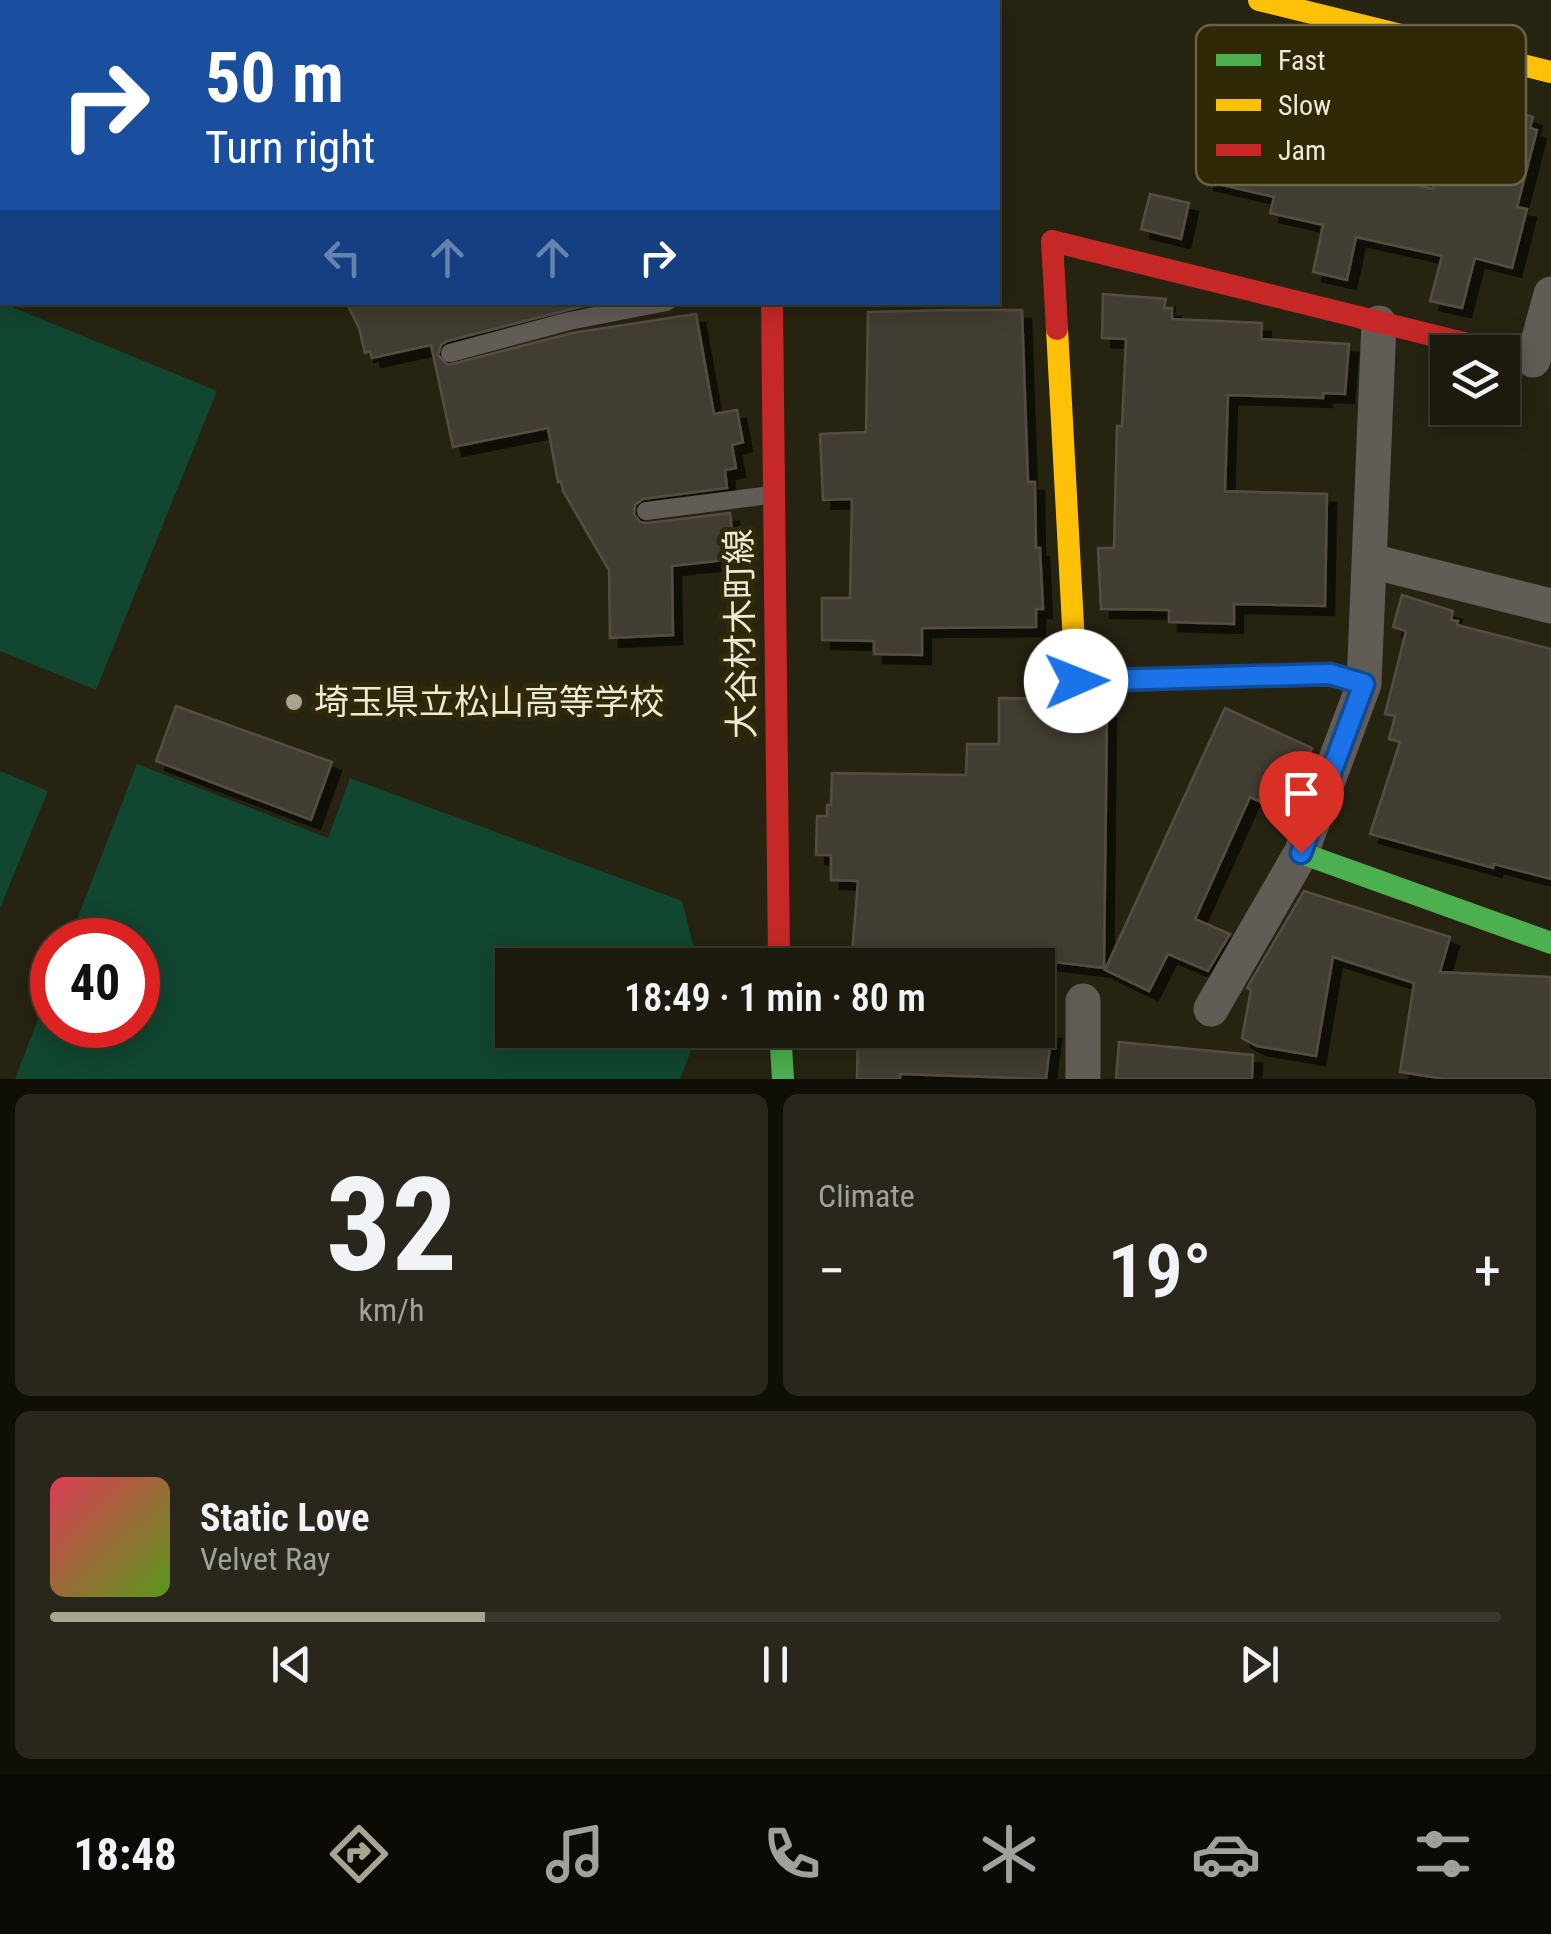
<!DOCTYPE html>
<html lang="en">
<head>
<meta charset="utf-8">
<style>
	:root { --surface:#1c1a0d; --page:#29271b; --text:#f1f3f6; --muted:#a0a19d; --line:#3a382e; --accent:#a7a492 }
	body { margin:0; font-family:"Roboto Condensed","Noto Sans JP",sans-serif; background:var(--page); color:var(--text); height:100vh; display:flex; flex-direction:column; font-size:38px; white-space:nowrap }
	* { box-sizing:border-box; margin:0 }
	p { font-size:32px; color:var(--muted) }
	.icon { flex:none; width:55px; height:55px; fill:none; stroke:currentColor; stroke-width:2; stroke-linecap:round; stroke-linejoin:round }
	.map { position:relative; height:1079px; overflow:hidden }
	.panel { display:flex; flex-direction:column; gap:15px; padding:15px; background:#0f0e07; flex:1 }
	.panel>* { flex:none }
	.hud { position:absolute; left:0px; top:0px; width:1000px; height:305px; box-shadow:0 5px 25px #0003,0 0 0 2px var(--line); background:#1a4fa0; color:#fff; overflow:hidden }
	.controls { position:absolute; left:1430px; top:335px; display:grid; gap:20px }
	.controls a { display:grid; place-items:center; width:90px; height:90px; border-radius:0px; background:var(--surface); box-shadow:0 5px 25px #0003,0 0 0 2px var(--line); font-size:50px }
	.speed { position:absolute; left:30px; top:918px; display:flex; gap:20px; font-size:50px; font-weight:700; text-align:center }
	.speed>* { display:grid; place-content:center; width:130px; height:130px; border-radius:50%; background:var(--surface); box-shadow:0 5px 25px #0003,0 0 0 2px var(--line); line-height:1 }
	.speed .limit { border:15px solid #d22; background:#fff; color:#111 }
	.pin { position:absolute; display:grid; place-items:center; width:85px; height:85px; color:#fff; margin:-102px -42px; border-radius:50% 50% 50% 0; rotate:-45deg; box-shadow:0 0 10px #0007 }
	.pin .icon { rotate:45deg }
	.me { position:absolute; width:110px; margin:-55px; rotate:89deg; stroke-linejoin:round; filter:drop-shadow(0 0 8px #0008) }
	.turn { display:flex; align-items:center; gap:35px; height:210px; padding:0 40px; font-size:45px }
	.turn .icon { width:130px; height:130px; stroke-width:2.5 }
	.turn b { display:block; font-size:70px; line-height:85px }
	.lanes { display:flex; align-items:center; height:95px; padding:0 40px; background:#0003; justify-content:center; gap:50px; direction:ltr }
	.lanes .off { opacity:.35 }
	.big { font-size:75px; font-weight:600; line-height:1.1 }
	.panel .card { flex:1; display:flex; flex-direction:column; justify-content:center; gap:15px; min-width:0; padding:0 35px; border-radius:15px; background:var(--page) }
	.panel .dial { align-items:center; gap:0 }
	.dial b { font-size:130px; line-height:1 }
	.song { display:flex; align-items:center; gap:30px }
	.cover { width:120px; height:120px; border-radius:15px; background:linear-gradient(135deg,hsl(350 70% 55%),hsl(90 70% 35%)) }
	.played { height:10px; border-radius:5px; background:linear-gradient(90deg,var(--accent) 30%,var(--line) 30%) }
	.keys { display:flex; justify-content:space-around; direction:ltr }
	.heat { display:flex; justify-content:space-between; align-items:center; font-size:55px; direction:ltr }
	.panel .tiles { flex:1; display:grid; gap:15px; grid-template-columns:1fr 1fr }
	.card:last-child { grid-column:span 2 }
	.trip { position:absolute; left:495px; top:948px; width:560px; height:100px; border-radius:0px; background:var(--surface); box-shadow:0 5px 25px #0003,0 0 0 2px var(--line); font-weight:600; line-height:100px; text-align:center }
	.menu { display:flex; height:160px; justify-content:space-around; align-items:center; background:#0b0a05; color:var(--muted) }
	.menu .icon { width:70px; height:70px }
	.menu .on { color:var(--accent) }
	.menu b { font-size:45px; color:var(--text) }
	.map>svg:first-child { display:block }
</style>
</head>
<body>
<div class="map">
<svg width="1551" height="1079" viewBox="0 0 1551 1079">
	<defs>
		<filter id="shadow"><feDropShadow dx="9" dy="9" stdDeviation="0" flood-color="#0009"/></filter>
	</defs>
	<rect width="100%" height="100%" fill="#262311"/>
	<g fill="#114630">
		<path d="M 0,302 L 217,391 L 96,690 L 0,651 Z"/>
		<path d="M 137,764 L 328,838 L 350,778 L 682,901 L 698,965 L 512,965 L 512,1030 L 699,1030 L 680,1079 L 15,1079 L 52,983 L 52,1025 L 138,1025 L 138,940 L 69,940 Z"/>
		<path d="M 0,771 L 48,791 L 0,908 Z"/>
	</g>
	<g fill="#433d31" stroke="#554e42" stroke-width="2.5" filter="url(#shadow)">
		<path d="M 1263,53 L 1388,82 L 1367,174 L 1433,189 L 1437,156 L 1451,157 L 1466,99 L 1533,117 L 1530,128 L 1537,130 L 1517,207 L 1527,209 L 1512,268 L 1475,258 L 1462,308 L 1430,301 L 1442,256 L 1356,237 L 1347,280 L 1313,272 L 1323,225 L 1270,213 L 1274,197 L 1205,181 L 1229,66 L 1258,73 Z"/>
		<path d="M 1150,194 L 1189,203 L 1181,239 L 1141,229 Z"/>
		<path d="M 1103,294 L 1166,299 L 1164,308 L 1172,308 L 1172,319 L 1262,323 L 1261,339 L 1349,344 L 1345,394 L 1323,393 L 1323,398 L 1228,395 L 1225,491 L 1327,494 L 1325,606 L 1234,604 L 1234,624 L 1169,622 L 1169,610 L 1101,609 L 1098,548 L 1114,548 L 1117,426 L 1122,426 L 1126,339 L 1102,338 Z"/>
		<path d="M 346,302 L 599,302 L 447,341 L 441,345 L 438,355 L 448,365 L 572,333 L 696,314 L 714,414 L 737,410 L 743,442 L 732,445 L 736,468 L 725,470 L 727,488 L 643,499 L 635,505 L 634,514 L 640,522 L 648,523 L 730,513 L 735,559 L 672,566 L 673,635 L 610,638 L 609,570 L 563,491 L 561,481 L 558,482 L 548,428 L 453,447 L 431,345 L 372,358 L 370,351 L 365,353 L 359,328 Z"/>
		<path d="M 950,310 L 1022,310 L 1028,482 L 1035,482 L 1036,548 L 1040,548 L 1043,609 L 1036,609 L 1036,627 L 922,628 L 922,655 L 874,654 L 874,641 L 822,640 L 822,598 L 850,598 L 852,499 L 823,500 L 820,434 L 866,432 L 868,312 Z"/>
		<path d="M 1402,595 L 1453,611 L 1451,620 L 1458,621 L 1457,625 L 1551,649 L 1551,879 L 1494,864 L 1493,868 L 1370,834 L 1400,742 L 1389,739 L 1395,716 L 1385,714 L 1406,631 L 1393,627 Z"/>
		<path d="M 999,698 L 1055,699 L 1063,707 L 1076,710 L 1107,709 L 1104,968 L 973,952 L 972,965 L 851,965 L 858,881 L 831,880 L 831,855 L 816,855 L 817,816 L 827,816 L 827,805 L 831,805 L 832,773 L 966,775 L 967,744 L 999,744 Z"/>
		<path d="M 176,706 L 332,762 L 311,820 L 156,761 Z"/>
		<path d="M 1225,708 L 1312,748 L 1282,812 L 1250,797 L 1195,919 L 1230,934 L 1208,971 L 1168,954 L 1149,991 L 1105,970 Z"/>
		<path d="M 1304,891 L 1450,937 L 1440,972 L 1551,977 L 1551,1079 L 1445,1079 L 1400,1072 L 1414,983 L 1333,957 L 1316,1056 L 1257,1046 L 1242,1038 L 1251,990 L 1247,988 Z"/>
		<path d="M 858,1030 L 1052,1030 L 1046,1079 L 900,1074 L 900,1079 L 857,1079 Z"/>
		<path d="M 1119,1042 L 1253,1055 L 1252,1079 L 1116,1079 Z"/>
	</g>
	<g fill="none" stroke-linecap="round" stroke-linejoin="round">
		<g stroke="#625c57" stroke-width="18">
			<path d="M 543,0 L 544,2"/>
			<path d="M 450,353 L 569,321 L 667,302"/>
			<path d="M 646,511 L 770,495"/>
		</g>
		<g stroke="#625c57" stroke-width="35">
			<path d="M 218,0 L 219,2"/>
			<path d="M 0,188 L 2,188"/>
			<path d="M 1533,360 L 1551,294"/>
			<path d="M 1371,561 L 1551,606"/>
			<path d="M 1211,1009 L 1301,853 L 1364,684 L 1379,323"/>
			<path d="M 1083,1079 L 1083,1001"/>
		</g>
		<g stroke="#4caf50" stroke-width="22">
			<path d="M 740,0 L 740,2"/>
			<path d="M 1301,853 L 1551,943"/>
			<path d="M 780,1030 L 783,1079"/>
		</g>
		<g stroke="#ffc107" stroke-width="22">
			<path d="M 1259,0 L 1551,72"/>
			<path d="M 1057,329 L 1076,681 L 1330,675 L 1364,684"/>
		</g>
		<g stroke="#c62828" stroke-width="22">
			<path d="M 772,302 L 779,965"/>
			<path d="M 1057,329 L 1052,241 L 1500,352"/>
		</g>
	</g>
	<g fill="none" stroke-linecap="round" stroke-linejoin="round">
		<g stroke="#114b97" stroke-width="25">
			<path id="route" d="M 1076,681 L 1330,674 L 1364,684 L 1301,853"/>
		</g>
		<use href="#route" stroke="#1a73e8" stroke-width="18"/>
	</g>
	<circle fill="#a7a492" stroke="#2f2908" stroke-width="4" cx="294" cy="702" r="10"/>
	<g text-anchor="middle" dominant-baseline="central" stroke-width="10" stroke-linejoin="round" paint-order="stroke">
		<g font-size="35" fill="#edead7" stroke="#2f2908">
			<text transform="translate(741 634) rotate(-91)">大谷材木町線</text>
		</g>
		<g font-size="35" fill="#edead7" stroke="#2f2908" text-anchor="start">
			<text x="314" y="702">埼玉県立松山高等学校</text>
		</g>
	</g>
	<rect x="1196" y="25" width="330" height="160" rx="15" fill="#2f2908" stroke="#686346" stroke-width="2.5"/>
	<rect x="1216" y="54" width="45" height="12" fill="#4caf50"/>
	<rect x="1216" y="99" width="45" height="12" fill="#ffc107"/>
	<rect x="1216" y="144" width="45" height="12" fill="#c62828"/>
	<g font-size="28" fill="#edead7">
		<text x="1278" y="70">Fast</text>
		<text x="1278" y="115">Slow</text>
		<text x="1278" y="160">Jam</text>
	</g>
</svg>
<div class="controls">
<a><svg class="icon" aria-label="layers" viewBox="0 0 24 24"><path d="M12 4l9 5-9 5-9-5zM3 14l9 5 9-5"/></svg></a>
</div>
<div class="speed"><div class="limit">40</div></div>
<div class="pin" style="left:1301px;top:853px;background:#d93025"><svg class="icon" aria-label="arrive" viewBox="0 0 24 24"><path d="M6 21V4h12l-3 4 3 4H6"/></svg></div>
<svg class="me" style="left:1076px;top:681px" viewBox="-20 -20 40 40"><circle r="19" fill="#fff"/><path d="M0-13L10 11 0 6-10 11z" fill="#1a73e8"/></svg>
<div class="trip">18:49 · 1 min · 80 m</div>
<div class="hud">
<div class="turn"><svg class="icon" aria-label="right" viewBox="0 0 24 24"><path d="M7 20v-9h11M14 6l5 5-5 5"/></svg><div><b>50 m</b>Turn right</div></div>
<div class="lanes"><svg class="icon off" aria-label="left" viewBox="0 0 24 24"><path d="M17 20v-9H6M10 6l-5 5 5 5"/></svg><svg class="icon off" aria-label="ahead" viewBox="0 0 24 24"><path d="M12 20V5M6 11l6-6 6 6"/></svg><svg class="icon off" aria-label="ahead" viewBox="0 0 24 24"><path d="M12 20V5M6 11l6-6 6 6"/></svg><svg class="icon" aria-label="right" viewBox="0 0 24 24"><path d="M7 20v-9h11M14 6l5 5-5 5"/></svg></div>
</div>
</div>
<section class="panel">
<div class="tiles">
<div class="card dial"><b>32</b><p>km/h</p></div>
<div class="card"><p>Climate</p>
<div class="heat"><a>−</a><b class="big">19°</b><a>+</a></div>
</div>
<div class="card">
<div class="song"><i class="cover"></i><div><b>Static Love</b><p>Velvet Ray</p></div></div>
<div class="played"></div>
<div class="keys"><svg class="icon" aria-label="previous" viewBox="0 0 24 24"><path d="M18 5L8 12l10 7zM5 5v14"/></svg><svg class="icon" aria-label="pause" viewBox="0 0 24 24"><path d="M8 5v14M16 5v14"/></svg><svg class="icon" aria-label="next" viewBox="0 0 24 24"><path d="M6 5l10 7-10 7zM19 5v14"/></svg></div>
</div>
</div>
</section>
<nav class="menu">
<b>18:48</b>
<svg class="icon on" aria-label="directions" viewBox="0 0 24 24"><path d="M12 3l9 9-9 9-9-9zM9 14v-3h6M13 9l2 2-2 2"/></svg>
<svg class="icon" aria-label="music" viewBox="0 0 24 24"><path d="M9 18V5l10-2v13"/><circle cx="6" cy="18" r="3"/><circle cx="16" cy="16" r="3"/></svg>
<svg class="icon" aria-label="phone" viewBox="0 0 24 24"><path d="M5 4h4l2 5-3 2q2 4 5 5l2-3 5 2v4C11 20 4 13 5 4z"/></svg>
<svg class="icon" aria-label="climate" viewBox="0 0 24 24"><path d="M12 3v18M4 7l16 10M4 17L20 7"/></svg>
<svg class="icon" aria-label="car" viewBox="0 0 24 24"><path d="M5 17H2v-5l4-1 3-4h7l3 4 3 1v5h-3M9 17h6M6 11h13"/><circle cx="7" cy="17" r="2"/><circle cx="17" cy="17" r="2"/></svg>
<svg class="icon" aria-label="filters" viewBox="0 0 24 24"><path d="M4 7h16M4 17h16"/><circle cx="9" cy="7" r="2"/><circle cx="15" cy="17" r="2"/></svg>
</nav>
</body>
</html>
